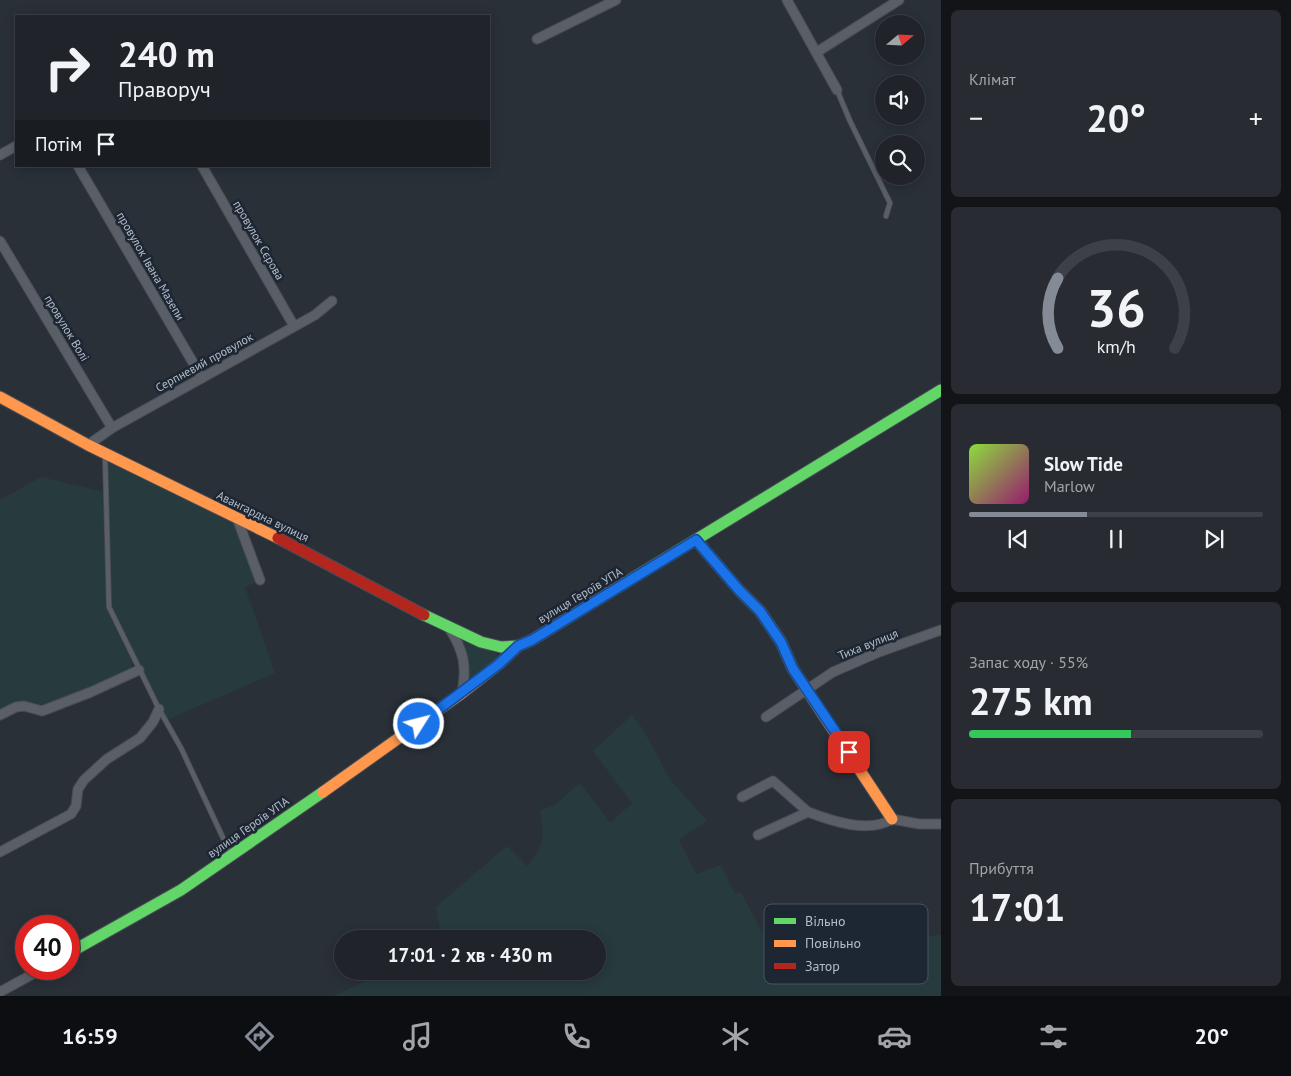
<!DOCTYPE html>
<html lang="uk">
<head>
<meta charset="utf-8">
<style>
	:root { --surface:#20242a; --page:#282c32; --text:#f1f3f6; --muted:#a2a4a8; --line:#3d4147; --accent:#848b96 }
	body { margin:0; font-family:"PT Sans",sans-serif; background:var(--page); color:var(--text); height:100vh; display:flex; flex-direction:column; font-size:19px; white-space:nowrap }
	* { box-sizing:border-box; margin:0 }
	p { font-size:16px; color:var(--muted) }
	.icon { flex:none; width:28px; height:28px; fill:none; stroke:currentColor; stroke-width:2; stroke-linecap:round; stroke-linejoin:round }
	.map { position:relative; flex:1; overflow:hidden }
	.details { display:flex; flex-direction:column; gap:10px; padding:10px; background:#121417; width:350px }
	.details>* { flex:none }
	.top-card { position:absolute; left:15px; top:15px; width:475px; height:152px; border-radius:0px; box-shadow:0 2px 12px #0003,0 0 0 1px var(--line); background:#20242a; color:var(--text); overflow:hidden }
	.needle { width:32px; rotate:71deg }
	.buttons { position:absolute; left:875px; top:15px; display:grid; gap:10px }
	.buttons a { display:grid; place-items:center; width:50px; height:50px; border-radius:50%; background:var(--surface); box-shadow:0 2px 12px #0003,0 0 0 1px var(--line); font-size:25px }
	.speed { position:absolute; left:15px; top:915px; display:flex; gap:10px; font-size:25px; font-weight:700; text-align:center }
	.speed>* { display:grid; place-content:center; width:65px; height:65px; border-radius:50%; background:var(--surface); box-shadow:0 2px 12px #0003,0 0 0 1px var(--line); line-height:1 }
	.speed .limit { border:8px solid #d22; background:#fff; color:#111 }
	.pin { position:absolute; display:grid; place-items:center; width:42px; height:42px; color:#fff; margin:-21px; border-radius:10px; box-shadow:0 2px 8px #0006 }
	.me { position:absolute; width:55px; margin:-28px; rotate:54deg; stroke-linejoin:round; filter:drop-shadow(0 0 4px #0008) }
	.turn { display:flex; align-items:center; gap:18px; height:105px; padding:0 20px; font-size:22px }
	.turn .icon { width:65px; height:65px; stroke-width:2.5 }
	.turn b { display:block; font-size:35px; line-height:42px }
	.then { display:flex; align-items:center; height:48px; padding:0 20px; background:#0003; gap:10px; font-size:19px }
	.big { font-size:38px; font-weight:700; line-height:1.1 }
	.details .card { flex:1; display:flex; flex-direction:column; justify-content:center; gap:8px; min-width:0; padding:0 18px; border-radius:8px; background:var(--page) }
	.details .dial { align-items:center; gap:0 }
	.dial svg { height:130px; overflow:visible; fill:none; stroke:var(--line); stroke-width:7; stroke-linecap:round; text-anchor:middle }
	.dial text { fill:var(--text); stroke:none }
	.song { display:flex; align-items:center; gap:15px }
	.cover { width:60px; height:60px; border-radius:8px; background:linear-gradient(135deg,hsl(90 70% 55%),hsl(320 70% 35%)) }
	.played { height:5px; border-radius:2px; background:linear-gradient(90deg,var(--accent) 40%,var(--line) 40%) }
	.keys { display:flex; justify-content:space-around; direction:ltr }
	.heat { display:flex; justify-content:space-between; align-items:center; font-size:28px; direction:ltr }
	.charge { height:8px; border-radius:4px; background:linear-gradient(90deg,#34c759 55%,var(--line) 0) }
	.trip { position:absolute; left:334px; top:930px; width:272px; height:50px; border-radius:25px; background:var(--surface); box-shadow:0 2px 12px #0003,0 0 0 1px var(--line); font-weight:700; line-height:50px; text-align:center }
	.dock { display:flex; height:80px; justify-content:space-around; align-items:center; background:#0d0e11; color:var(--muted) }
	.dock .icon { width:35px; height:35px }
	.dock .selected { color:var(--accent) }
	.dock b { font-size:22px; color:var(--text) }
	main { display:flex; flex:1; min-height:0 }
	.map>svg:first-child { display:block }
</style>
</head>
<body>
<main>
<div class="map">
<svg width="941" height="996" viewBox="0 0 941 996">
	<rect width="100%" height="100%" fill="#2a3038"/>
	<g fill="#273a3e">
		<path d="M 110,461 L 234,522 L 255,583 L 245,587 L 275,673 L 167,720 L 111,606 L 107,466 Z"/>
		<path d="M 41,477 L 104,492 L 106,597 L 107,607 L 133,662 L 129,672 L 90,690 L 38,708 C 19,699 18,703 0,713 L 0,500 Z"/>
		<path d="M 458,637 L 494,651 L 497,655 L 498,659 L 466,687 Z"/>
		<path d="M 632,715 L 643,729 L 669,778 L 707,821 L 679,840 L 696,874 L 721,865 L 735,894 L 741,892 L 783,973 L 885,946 L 941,934 L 941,996 L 334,996 L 377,975 L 404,971 L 598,971 L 598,939 L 442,939 L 436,907 L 507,846 L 527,866 C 545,844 545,837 540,810 L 553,806 L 580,783 L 610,823 L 632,803 L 593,751 Z"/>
	</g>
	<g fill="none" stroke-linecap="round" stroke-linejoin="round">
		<g stroke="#484c55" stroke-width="6">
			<g id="lane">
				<path d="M 837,90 L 850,121 L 890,203 L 886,216"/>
				<path d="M 105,454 L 109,607 L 159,709 L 181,748 L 231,855"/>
			</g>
		</g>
		<g stroke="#484c55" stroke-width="11">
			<g id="street">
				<path d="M 787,0 L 837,90"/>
				<path d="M 537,39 L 616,0"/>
				<path d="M 817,52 L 899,0"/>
				<path d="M 0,155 L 16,146"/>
				<path d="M 78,166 L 202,378"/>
				<path d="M 202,166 L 294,326"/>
				<path d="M 0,241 L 112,428"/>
				<path d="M 88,445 L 112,428 L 315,315 L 332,301"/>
				<path d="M 237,518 L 260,580"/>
				<path d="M 449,628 C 464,651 467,666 462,693"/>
				<path d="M 0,715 L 16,707 L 24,706 L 42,711 L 91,692 L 139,670"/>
				<path d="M 766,717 L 833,672 L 879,652 L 941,630"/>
				<path d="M 742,797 L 773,781 L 808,812"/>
				<path d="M 758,835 L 808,812 C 832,821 869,834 892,819 L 919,824 L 941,824"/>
				<path d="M 0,852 L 71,814 L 76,806 L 78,789 L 84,780 L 107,759 L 140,738 L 153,722 L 159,709"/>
				<path d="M 0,992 L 42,969"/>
			</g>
		</g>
		<g stroke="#484c55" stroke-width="13">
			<g id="fast">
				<path d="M 625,583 L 941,390"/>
				<path d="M 424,615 L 481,642 L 501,647 L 518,646"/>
				<path d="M 69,953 L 181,890 L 323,792"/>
			</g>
		</g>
		<g stroke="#484c55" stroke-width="13">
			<g id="slow">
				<path d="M 0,397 L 88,445 L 278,538"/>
				<path d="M 696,540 L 739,590 L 760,611 L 781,642 L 793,669 L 892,819"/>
				<path d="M 323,792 L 462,693 L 499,664 L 518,646 L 532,640 L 625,583"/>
			</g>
		</g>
		<g stroke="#484c55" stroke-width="13">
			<path id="jam" d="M 278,538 L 424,615"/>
		</g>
		<use href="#lane" stroke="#5a5e66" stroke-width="4.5"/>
		<use href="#street" stroke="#5a5e66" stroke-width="9"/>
		<use href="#fast" stroke="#63d668" stroke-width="11"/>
		<use href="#slow" stroke="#ff974d" stroke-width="11"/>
		<use href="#jam" stroke="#b3261e" stroke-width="11"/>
	</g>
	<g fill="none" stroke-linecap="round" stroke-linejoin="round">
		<g stroke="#114b97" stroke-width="12">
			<path id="route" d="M 419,724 L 499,664 L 518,646 L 532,640 L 696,540 L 739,590 L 760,611 L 781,642 L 793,669 L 849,752"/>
		</g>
		<use href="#route" stroke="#1a73e8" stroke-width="9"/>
	</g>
	<g text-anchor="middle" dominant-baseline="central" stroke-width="5" stroke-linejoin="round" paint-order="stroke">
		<g font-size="12" fill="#b4bcc9" stroke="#1d2633">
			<text transform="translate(259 240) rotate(60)">провулок Сєрова</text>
			<text transform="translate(151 266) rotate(60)">провулок Івана Мазепи</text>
			<text transform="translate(67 328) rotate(59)">провулок Волі</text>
			<text transform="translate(204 362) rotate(-29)">Серпневий провулок</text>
			<text transform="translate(263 516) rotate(26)">Авангардна вулиця</text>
			<text transform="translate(580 595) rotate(-31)">вулиця Героїв УПА</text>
			<text transform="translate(868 644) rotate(-22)">Тиха вулиця</text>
			<text transform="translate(248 827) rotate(-35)">вулиця Героїв УПА</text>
		</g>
	</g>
	<rect x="764" y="904" width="164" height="80" rx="8" fill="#1d2633" stroke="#4a5360" stroke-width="1"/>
	<rect x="774" y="918" width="22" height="6" fill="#63d668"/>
	<rect x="774" y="940" width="22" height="7" fill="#ff974d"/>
	<rect x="774" y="963" width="22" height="6" fill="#b3261e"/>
	<g font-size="14" fill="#b4bcc9">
		<text x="805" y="926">Вільно</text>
		<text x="805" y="948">Повільно</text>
		<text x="805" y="971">Затор</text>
	</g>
</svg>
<div class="buttons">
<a><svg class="needle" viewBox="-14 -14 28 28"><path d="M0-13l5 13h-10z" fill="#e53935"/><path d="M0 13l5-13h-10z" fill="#a2a4a8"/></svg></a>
<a><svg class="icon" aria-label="sound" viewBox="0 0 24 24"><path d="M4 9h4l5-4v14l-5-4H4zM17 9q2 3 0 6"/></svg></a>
<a><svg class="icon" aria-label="search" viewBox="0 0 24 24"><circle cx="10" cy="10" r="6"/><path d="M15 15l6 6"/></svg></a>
</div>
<div class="speed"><div class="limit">40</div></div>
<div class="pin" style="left:849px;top:752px;background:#d93025"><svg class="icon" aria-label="arrive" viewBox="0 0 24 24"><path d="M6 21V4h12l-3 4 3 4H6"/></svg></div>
<svg class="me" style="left:419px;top:724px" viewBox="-20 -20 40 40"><circle r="17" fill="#1a73e8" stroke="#fff" stroke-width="3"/><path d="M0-11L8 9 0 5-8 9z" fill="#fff"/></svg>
<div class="trip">17:01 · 2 хв · 430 m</div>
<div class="top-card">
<div class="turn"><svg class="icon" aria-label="right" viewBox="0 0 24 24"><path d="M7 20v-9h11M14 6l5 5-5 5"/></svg><div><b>240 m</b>Праворуч</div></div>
<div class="then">Потім<svg class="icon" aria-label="arrive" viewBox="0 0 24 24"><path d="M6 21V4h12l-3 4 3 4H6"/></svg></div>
</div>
</div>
<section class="details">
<div class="card"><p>Клімат</p>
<div class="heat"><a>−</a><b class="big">20°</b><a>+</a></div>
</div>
<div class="card dial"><svg viewBox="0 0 100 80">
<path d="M14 69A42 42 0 1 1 86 69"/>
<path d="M14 69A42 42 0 0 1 14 26" stroke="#848b96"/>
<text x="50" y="56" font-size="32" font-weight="700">36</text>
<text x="50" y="72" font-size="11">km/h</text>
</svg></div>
<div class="card">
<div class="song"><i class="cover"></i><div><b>Slow Tide</b><p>Marlow</p></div></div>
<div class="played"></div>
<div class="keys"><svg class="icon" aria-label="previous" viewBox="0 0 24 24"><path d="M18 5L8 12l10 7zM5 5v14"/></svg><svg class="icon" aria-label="pause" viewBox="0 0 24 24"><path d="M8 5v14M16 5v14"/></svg><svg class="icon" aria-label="next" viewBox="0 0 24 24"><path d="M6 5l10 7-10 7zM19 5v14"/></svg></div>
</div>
<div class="card"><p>Запас ходу · 55%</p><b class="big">275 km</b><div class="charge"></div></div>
<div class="card"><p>Прибуття</p><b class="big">17:01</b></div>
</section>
</main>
<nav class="dock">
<b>16:59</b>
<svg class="icon selected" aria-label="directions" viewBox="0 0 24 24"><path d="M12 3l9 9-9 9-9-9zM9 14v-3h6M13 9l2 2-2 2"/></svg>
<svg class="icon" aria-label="music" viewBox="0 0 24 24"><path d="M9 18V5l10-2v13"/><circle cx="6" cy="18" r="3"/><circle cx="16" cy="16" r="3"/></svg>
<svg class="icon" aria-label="phone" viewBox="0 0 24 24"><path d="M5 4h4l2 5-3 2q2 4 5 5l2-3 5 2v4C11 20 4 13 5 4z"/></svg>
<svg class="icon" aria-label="climate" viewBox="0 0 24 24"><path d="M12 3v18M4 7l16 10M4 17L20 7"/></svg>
<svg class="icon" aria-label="car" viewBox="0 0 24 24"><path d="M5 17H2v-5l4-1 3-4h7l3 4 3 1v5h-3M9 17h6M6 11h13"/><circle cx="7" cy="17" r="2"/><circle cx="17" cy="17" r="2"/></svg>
<svg class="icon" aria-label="filters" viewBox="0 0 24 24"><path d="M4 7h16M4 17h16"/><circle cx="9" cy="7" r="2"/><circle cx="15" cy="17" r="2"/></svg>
<b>20°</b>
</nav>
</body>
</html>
